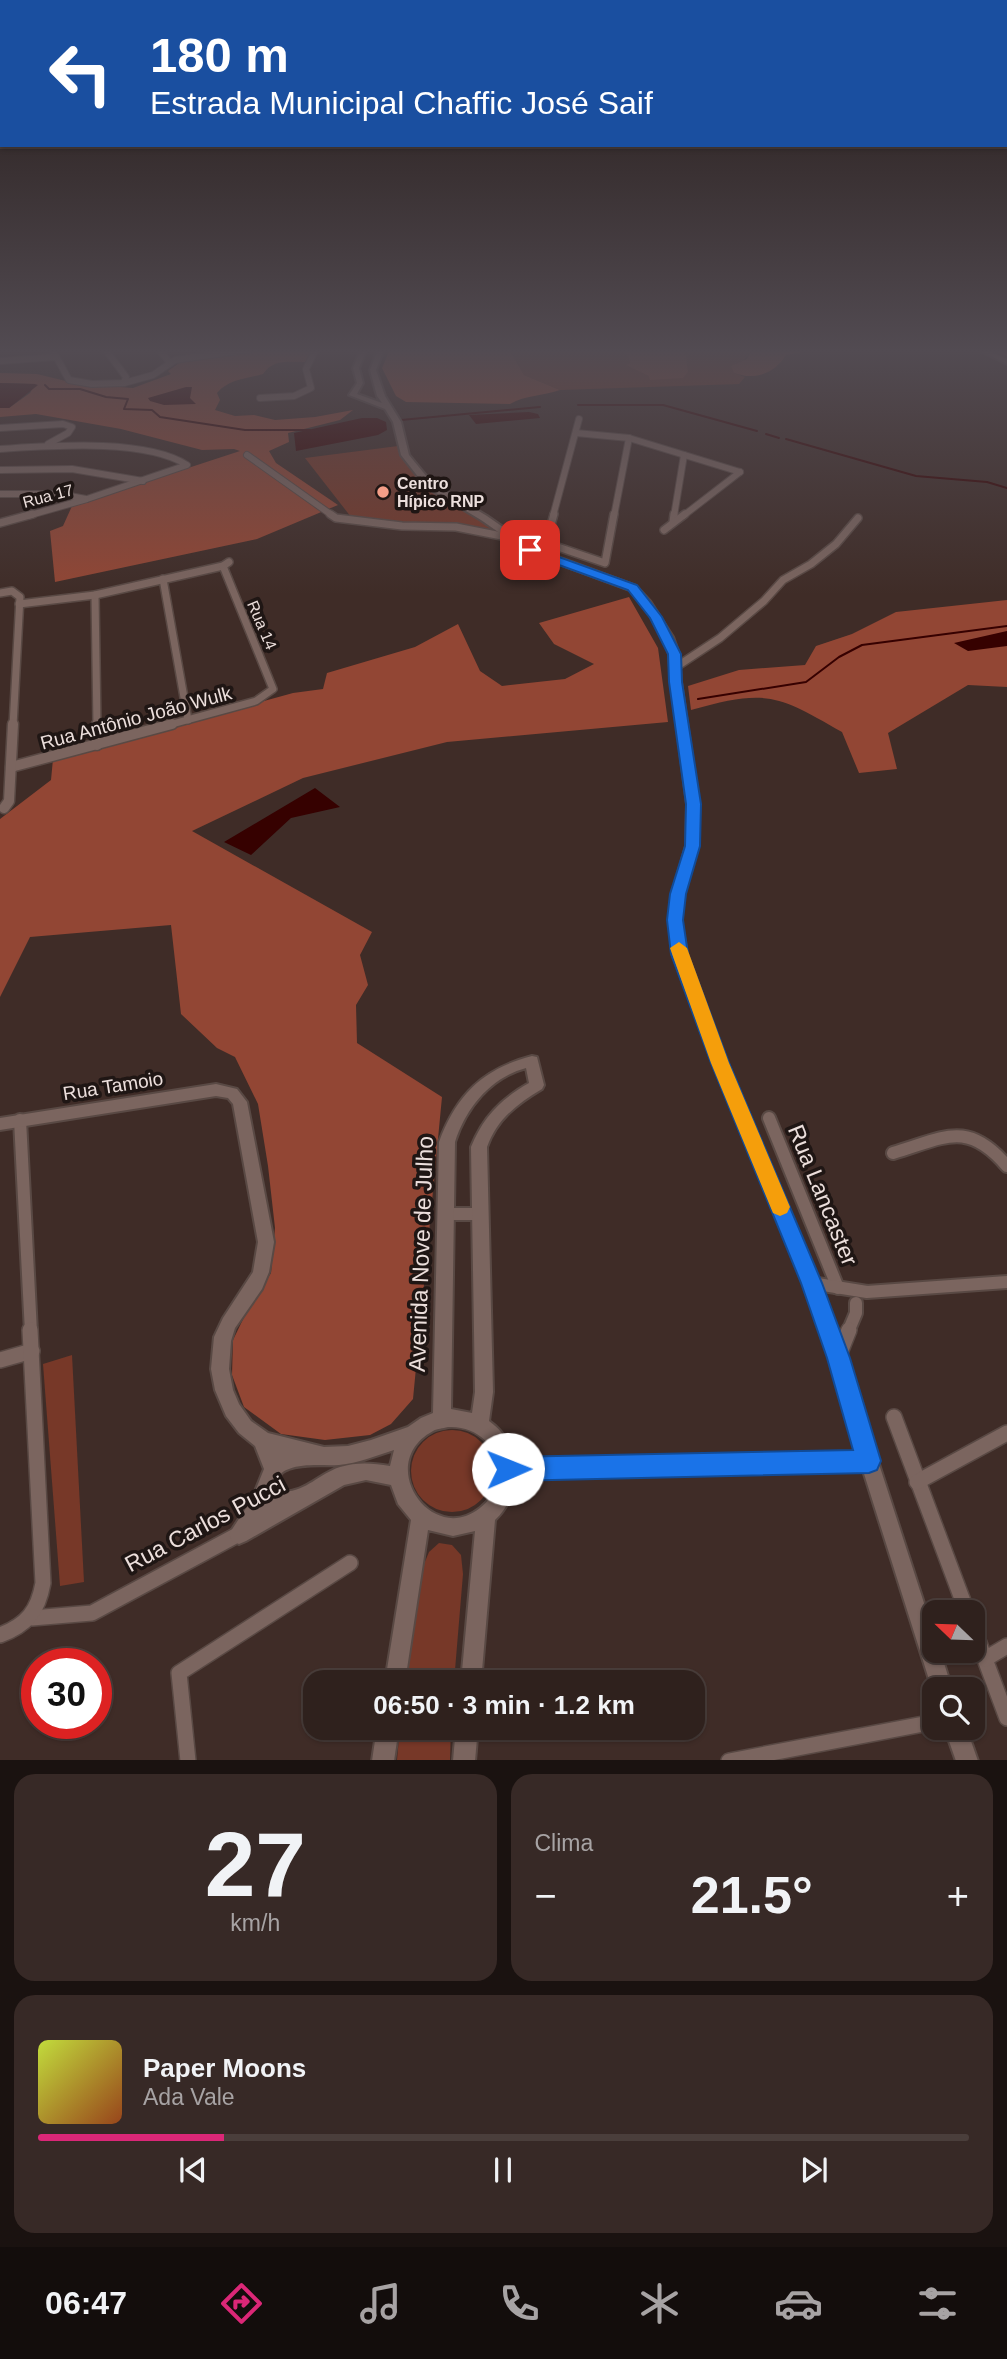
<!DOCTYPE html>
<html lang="pt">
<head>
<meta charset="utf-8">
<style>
	:root { --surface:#2f211d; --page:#372926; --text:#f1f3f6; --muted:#a7a3a4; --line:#4a3e3b; --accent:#db2777 }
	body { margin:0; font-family:Helvetica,sans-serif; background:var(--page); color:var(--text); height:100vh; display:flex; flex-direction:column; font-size:26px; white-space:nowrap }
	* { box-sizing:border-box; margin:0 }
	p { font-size:23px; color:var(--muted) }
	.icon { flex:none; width:38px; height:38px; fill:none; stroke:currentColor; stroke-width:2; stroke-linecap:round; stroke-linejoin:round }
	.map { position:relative; height:1760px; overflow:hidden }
	.details { display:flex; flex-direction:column; gap:14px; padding:14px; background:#1a1210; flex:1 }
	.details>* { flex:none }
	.guide { position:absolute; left:0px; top:0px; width:1008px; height:147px; box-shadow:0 2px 5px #0004,0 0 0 2px var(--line); background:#1a4fa0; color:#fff; overflow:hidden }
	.needle { width:46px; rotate:293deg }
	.fabs { position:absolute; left:922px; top:1600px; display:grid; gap:14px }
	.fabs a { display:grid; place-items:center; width:63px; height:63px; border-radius:14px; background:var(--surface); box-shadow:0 2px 5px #0004,0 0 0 2px var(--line); font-size:35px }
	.speed { position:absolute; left:21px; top:1648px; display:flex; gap:14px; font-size:35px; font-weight:700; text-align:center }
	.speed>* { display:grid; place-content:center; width:91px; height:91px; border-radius:50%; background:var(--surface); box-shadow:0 2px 5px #0004,0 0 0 2px var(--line); line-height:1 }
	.speed .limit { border:10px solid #d22; background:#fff; color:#111 }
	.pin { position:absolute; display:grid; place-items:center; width:60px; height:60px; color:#fff; margin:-30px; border-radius:14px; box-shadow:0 4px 10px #0006 }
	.me { position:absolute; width:77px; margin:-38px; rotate:89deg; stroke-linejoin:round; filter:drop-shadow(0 0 5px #0008) }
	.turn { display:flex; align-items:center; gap:24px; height:147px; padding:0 35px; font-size:32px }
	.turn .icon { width:91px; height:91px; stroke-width:2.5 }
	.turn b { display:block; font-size:49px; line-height:60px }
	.big { font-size:52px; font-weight:800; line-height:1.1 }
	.details .widget { flex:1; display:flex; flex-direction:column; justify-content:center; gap:10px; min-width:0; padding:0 24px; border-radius:21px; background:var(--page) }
	.details .dial { align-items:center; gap:0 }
	.dial b { font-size:91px; line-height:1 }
	.song { display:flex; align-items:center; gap:21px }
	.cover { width:84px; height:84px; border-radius:10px; background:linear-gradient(135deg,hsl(70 70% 55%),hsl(20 70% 35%)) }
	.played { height:7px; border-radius:4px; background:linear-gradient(90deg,var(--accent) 20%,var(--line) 20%) }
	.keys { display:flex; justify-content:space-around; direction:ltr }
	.heat { display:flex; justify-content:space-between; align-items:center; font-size:38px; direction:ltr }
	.details .tiles { flex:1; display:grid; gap:14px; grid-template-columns:1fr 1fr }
	.widget:last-child { grid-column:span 2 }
	.trip { position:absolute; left:303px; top:1670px; width:402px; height:70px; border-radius:21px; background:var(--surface); box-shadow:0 2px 5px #0004,0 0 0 2px var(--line); font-weight:800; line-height:70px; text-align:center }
	.tab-bar { display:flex; height:112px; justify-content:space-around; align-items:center; background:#130d0c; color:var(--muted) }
	.tab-bar .icon { width:49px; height:49px }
	.tab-bar .active { color:var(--accent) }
	.tab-bar b { font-size:32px; color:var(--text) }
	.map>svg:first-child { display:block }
</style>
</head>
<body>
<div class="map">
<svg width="1007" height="1761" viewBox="0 0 1007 1761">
	<rect width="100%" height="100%" fill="#3f2c27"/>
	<g fill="#773828">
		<path d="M 509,349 L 751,349 L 751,351 L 734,373 L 745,377 L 739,384 L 560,390 L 524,375 Z"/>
		<path d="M 398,446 C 419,498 459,502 500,532 L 460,525 L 406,524 L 351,517 L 305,458 Z"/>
		<path d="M 72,1355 L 84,1582 L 60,1586 L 43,1364 Z"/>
		<circle cx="452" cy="1471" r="41"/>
		<path d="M 439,1543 L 452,1545 L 461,1555 L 463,1574 L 454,1682 L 406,1682 L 424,1564 L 429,1552 Z"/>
		<path d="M 400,1727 L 451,1727 L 450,1760 L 397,1760 Z"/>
	</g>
	<g fill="#924634">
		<path d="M 270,349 L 312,349 L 305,362 C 288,362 273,359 263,374 C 246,379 229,379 217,393 L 220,400 L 215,410 L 235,416 L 254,415 L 275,420 L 315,417 L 353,410 L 340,420 L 288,433 L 289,442 L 269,451 L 276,463 L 338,505 L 257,539 L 55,582 L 50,531 L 63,526 L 72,506 L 240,451 L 234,449 L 202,450 L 121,429 L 36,414 L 0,417 L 0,408 L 9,408 L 30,393 L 35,384 L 0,383 L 0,373 L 37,374 L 78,384 L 133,388 L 171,374 L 168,371 L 182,361 Z"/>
		<path d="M 390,349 L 509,349 L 524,375 L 560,390 C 542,396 526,395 510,404 L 406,402 L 396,396 L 382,368 Z"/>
		<path d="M 618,349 L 682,349 L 686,356 L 688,372 L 683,378 L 650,380 L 649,376 L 626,365 L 630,363 L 628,355 Z"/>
		<path d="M 775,349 L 819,349 L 786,355 C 775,373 755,381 734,373 L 731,366 L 747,359 L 751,351 Z"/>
		<path d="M 629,597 L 658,648 L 668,722 L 447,742 L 303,778 L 192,831 L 372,932 L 360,955 L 368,985 L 356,1005 L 357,1043 L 442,1097 L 413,1399 L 391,1424 L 370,1435 L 325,1440 L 281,1434 L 244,1407 L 232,1375 L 233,1340 L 248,1309 L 271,1273 L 275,1228 L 268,1166 L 258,1104 L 235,1057 L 217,1048 L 181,1014 L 171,925 L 30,937 L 0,997 L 0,819 L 51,780 L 53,759 L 293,693 L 323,689 L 327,673 L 415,647 L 458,624 L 480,671 L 502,686 L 565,679 L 594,664 L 554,644 L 539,623 Z"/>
		<path d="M 1007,600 L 1007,687 L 968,685 L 888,733 L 897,769 L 859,773 L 842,732 C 776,694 766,689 691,710 L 688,686 L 739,670 L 805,665 L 816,646 L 852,634 L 896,612 Z"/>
	</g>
	<g fill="#360100">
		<path d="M 0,383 L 35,384 L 38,385 L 9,408 L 0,408 Z"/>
		<path d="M 186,387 L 192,387 L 190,398 L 196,404 L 164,405 L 150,401 L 148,398 Z"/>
		<path d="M 529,412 L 538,414 L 540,418 L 476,424 L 469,415 Z"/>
		<path d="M 362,418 L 377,418 L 386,422 L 387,430 L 378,435 L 296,451 L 294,433 Z"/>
		<path d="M 1007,631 L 1007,646 L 968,651 L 954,643 Z"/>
		<path d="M 315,788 L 340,807 L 291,818 L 251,855 L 224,842 Z"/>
	</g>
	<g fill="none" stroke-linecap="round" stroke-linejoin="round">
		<g stroke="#360100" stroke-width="2">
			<path d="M 45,385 L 49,389 L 80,389 L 106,397 L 128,399 L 124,409 L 152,410 L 160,417 L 245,430 L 310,430"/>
			<path d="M 578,405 L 663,405 L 757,431"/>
			<path d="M 401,420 L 540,407"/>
			<path d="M 766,434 L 779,438"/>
			<path d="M 786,439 L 916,476 L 987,482 L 1007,488"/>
			<path d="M 698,699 L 806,682 L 839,657 L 862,645 L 1007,626"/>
		</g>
		<g stroke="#594944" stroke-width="8">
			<g id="minor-far4">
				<path d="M 52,349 L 69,380 L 92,384 L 124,383 L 153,375 L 175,360 L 252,349"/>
				<path d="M 105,349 L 126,377 L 124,383"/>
				<path d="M 159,349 L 170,363"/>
				<path d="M 0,361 L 56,357"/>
				<path d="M 260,398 L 294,396 L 311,388 L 306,369 L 316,349"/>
				<path d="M 0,428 L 63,424 L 72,427 L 68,433 L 48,444"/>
				<path d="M 576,433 L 629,438 L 740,472"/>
				<path d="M 0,449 C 50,446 145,438 187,465 L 87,499 L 27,516"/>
				<path d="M 247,455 L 333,516"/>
				<path d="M 0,470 L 72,469 L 143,481"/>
				<path d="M 0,494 L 59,494 L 86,499"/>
				<path d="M 553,516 L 579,419"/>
				<path d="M 614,516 L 629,438"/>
				<path d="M 674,516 L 684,455"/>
				<path d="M 683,516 L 740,472"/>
			</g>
		</g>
		<g stroke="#594944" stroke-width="10">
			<g id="minor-far3">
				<path d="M 330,514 L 336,518 L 402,526 L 456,527 L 512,538"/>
				<path d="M 554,514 L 546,543 L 605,563 L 614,514"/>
				<path d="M 673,522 L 674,514"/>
				<path d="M 0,523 L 33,514"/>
				<path d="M 664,530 L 685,514"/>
				<path d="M 163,579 L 188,720"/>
				<path d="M 0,593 L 12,591 L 20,597 L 13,726"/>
				<path d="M 95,595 L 97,726"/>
				<path d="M 19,604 L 95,595 L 223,566 L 229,562"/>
				<path d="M 676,667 L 720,638 L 764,601 L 783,580 L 811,564 L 836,544 L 858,518"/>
				<path d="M 165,726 L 256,701 L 273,689 L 223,566"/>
			</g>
		</g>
		<g stroke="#594944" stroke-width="13">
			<g id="minor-far2">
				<path d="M 97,724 L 97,745"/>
				<path d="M 11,767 L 172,724"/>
				<path d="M 4,808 L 9,801 L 13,724"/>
			</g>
		</g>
		<g stroke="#594944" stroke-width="16">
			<g id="minor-far1">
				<path d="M 769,1118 L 838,1288"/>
				<path d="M 20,1120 L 31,1332"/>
				<path d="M 893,1153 C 944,1138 967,1119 1007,1166"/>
				<path d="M 445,1214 L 481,1214"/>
				<path d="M 811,1283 L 867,1292 L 1007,1282"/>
				<path d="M 848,1332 L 856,1313 L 856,1303"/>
			</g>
		</g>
		<g stroke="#594944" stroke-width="18">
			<g id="minor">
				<path d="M 839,1355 L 849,1330"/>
				<path d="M 0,1360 L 32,1351"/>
				<path d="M 894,1417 L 967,1612"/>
				<path d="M 508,1469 L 869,1461"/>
				<path d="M 917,1482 L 1007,1433"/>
				<path d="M 32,1618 L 92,1613 L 239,1534"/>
				<path d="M 973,1627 L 1007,1718"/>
				<path d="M 0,1635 C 27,1625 38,1611 43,1583 L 30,1330"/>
				<path d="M 985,1659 L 1007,1646"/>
				<path d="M 188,1761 L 179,1673 L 350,1563"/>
				<path d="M 729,1761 L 934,1722"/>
			</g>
		</g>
		<g stroke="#594944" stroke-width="4">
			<g id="tertiary">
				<path d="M 361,349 L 367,349 L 359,368 L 363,383 L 357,394 L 382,403 L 377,396 L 370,370 L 378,349 L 384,349 L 376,370 L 385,396 L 401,422 L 409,455 L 432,483 L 487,516 L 533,548 L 636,586 L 650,601 L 673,637 L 679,654 L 681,682 L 699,804 L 698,846 L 684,894 L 681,920 L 687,954 L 727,1063 L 819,1283 L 848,1358 L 878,1461 L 934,1634 L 934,1650 L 940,1650 L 952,1689 L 934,1689 L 934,1696 L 932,1689 L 860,1461 L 830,1358 L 803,1283 L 713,1063 L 673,954 L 669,920 L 672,894 L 686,846 L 687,804 L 671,682 L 669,654 L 663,637 L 643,604 L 630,590 L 527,552 L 481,520 L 426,487 L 401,455 L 393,422 L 385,409 L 349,395 L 357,383 L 353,368 Z"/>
				<path d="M 532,1056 L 537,1057 L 544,1085 L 542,1089 C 517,1104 497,1119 487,1147 L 493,1392 L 489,1421 C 523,1445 524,1492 495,1520 L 481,1682 L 461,1682 L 475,1531 L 453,1536 L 428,1530 L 405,1682 L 385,1682 L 411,1520 L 398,1504 L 391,1485 L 366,1480 L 344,1485 L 246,1541 L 239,1544 L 232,1541 L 229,1534 L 252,1499 L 264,1469 L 255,1446 L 239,1433 L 226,1416 L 215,1390 L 211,1369 L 214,1337 L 223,1318 L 253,1272 L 258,1242 L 233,1104 L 228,1098 L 216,1096 L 0,1130 L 0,1118 L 216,1084 L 237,1089 L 247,1102 L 274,1242 L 269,1272 L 262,1289 L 235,1328 L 231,1341 L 229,1369 L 233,1390 L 239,1404 L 251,1421 L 268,1433 L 324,1447 L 348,1446 L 371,1440 L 408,1427 L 421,1418 L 433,1413 L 439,1142 C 457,1094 483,1069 532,1056 ZM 526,1068 L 529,1083 C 501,1099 483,1117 471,1147 L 475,1392 L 472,1413 L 451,1409 L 455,1142 C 466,1108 490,1078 526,1068 ZM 448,1427 C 479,1425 503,1450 497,1481 C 495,1492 489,1501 480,1508 C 431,1547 374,1463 433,1431 C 438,1428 442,1429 448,1427 ZM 394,1450 L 390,1466 C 372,1463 357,1462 340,1467 C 318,1474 303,1495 279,1491 C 276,1482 278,1472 289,1469 C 305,1463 323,1466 339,1465 C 358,1463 376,1456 394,1450 Z"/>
				<path d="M 377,1727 L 399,1727 L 394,1761 L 372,1761 Z"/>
				<path d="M 456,1727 L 478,1727 L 475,1761 L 453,1761 Z"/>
				<path d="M 944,1727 L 966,1727 L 978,1761 L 956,1761 Z"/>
			</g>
		</g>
		<g stroke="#594944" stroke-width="4">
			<path id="secondary" d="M 977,349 L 984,349 L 1007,359 L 1007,364 Z"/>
		</g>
		<g stroke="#594944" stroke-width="3">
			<path id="motorway" d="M 992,349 L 1007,350 L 1007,356 Z"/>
		</g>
		<use href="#minor-far4" stroke="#7b655f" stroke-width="6"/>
		<use href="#minor-far3" stroke="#7b655f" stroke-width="7"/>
		<use href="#minor-far2" stroke="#7b655f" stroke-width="10"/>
		<use href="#minor-far1" stroke="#7b655f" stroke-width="12"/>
		<use href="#minor" stroke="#7b655f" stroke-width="15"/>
		<use href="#tertiary" fill="#7b655f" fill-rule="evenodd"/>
		<use href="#secondary" fill="#7b655f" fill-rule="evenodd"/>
		<use href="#motorway" fill="#cc5e42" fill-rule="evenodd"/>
	</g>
	<linearGradient id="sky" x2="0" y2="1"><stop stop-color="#231815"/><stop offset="0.59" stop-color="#524b52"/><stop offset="1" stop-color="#524b52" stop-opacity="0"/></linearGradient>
	<rect width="1007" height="595" fill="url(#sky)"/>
	<path fill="#1a73e8" stroke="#114b97" stroke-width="2" d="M 526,548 L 534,548 L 637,585 L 662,617 L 681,654 L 682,682 L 701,804 L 700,846 L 686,894 L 683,920 L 688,954 L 729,1063 L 822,1283 L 850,1358 L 881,1461 L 877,1470 L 869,1473 L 508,1481 L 499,1478 L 496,1469 L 499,1461 L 508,1457 L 853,1450 L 827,1358 L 801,1283 L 711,1063 L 671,954 L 667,920 L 670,894 L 685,846 L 686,804 L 669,682 L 668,654 L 650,618 L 628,590 L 526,553 Z"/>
	<path fill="#f59e0b" d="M 679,942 L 687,948 L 729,1063 L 790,1207 L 787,1213 L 780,1216 L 773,1213 L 711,1063 L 670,948 Z"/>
	<circle fill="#f49e88" stroke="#1f1614" stroke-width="2.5" cx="383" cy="492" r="7"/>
	<g text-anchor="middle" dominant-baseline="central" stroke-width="7" stroke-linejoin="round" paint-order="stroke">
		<g font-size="16" font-weight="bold" fill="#ecdfdc" stroke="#1f1614" text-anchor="start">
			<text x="397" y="483">Centro<tspan x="397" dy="18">Hípico RNP</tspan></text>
		</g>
		<g font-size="16" fill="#ecdfdc" stroke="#1f1614">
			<text transform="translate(48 496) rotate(-15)">Rua 17</text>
			<text transform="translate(262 625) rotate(67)">Rua 14</text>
		</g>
		<g font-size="19" fill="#ecdfdc" stroke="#1f1614">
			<text transform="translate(136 718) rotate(-15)">Rua Antônio João Wulk</text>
			<text transform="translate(113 1086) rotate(-9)">Rua Tamoio</text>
		</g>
		<g font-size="23" fill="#ecdfdc" stroke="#1f1614">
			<text transform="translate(823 1195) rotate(68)">Rua Lancaster</text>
			<text transform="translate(421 1254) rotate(-88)">Avenida Nove de Julho</text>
			<text transform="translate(205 1524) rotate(-28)">Rua Carlos Pucci</text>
		</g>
	</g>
</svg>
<div class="fabs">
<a><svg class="needle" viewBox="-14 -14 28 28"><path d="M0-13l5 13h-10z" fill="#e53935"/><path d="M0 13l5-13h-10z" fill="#a7a3a4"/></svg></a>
<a><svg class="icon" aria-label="search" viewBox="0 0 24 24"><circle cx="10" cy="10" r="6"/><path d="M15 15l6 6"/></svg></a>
</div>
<div class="speed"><div class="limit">30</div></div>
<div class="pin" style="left:530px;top:550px;background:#d93025"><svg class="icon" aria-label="arrive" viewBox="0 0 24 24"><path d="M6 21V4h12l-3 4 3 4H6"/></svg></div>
<svg class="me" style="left:508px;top:1469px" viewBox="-20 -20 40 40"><circle r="19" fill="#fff"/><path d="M0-13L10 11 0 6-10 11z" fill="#1a73e8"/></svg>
<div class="trip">06:50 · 3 min · 1.2 km</div>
<div class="guide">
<div class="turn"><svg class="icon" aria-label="left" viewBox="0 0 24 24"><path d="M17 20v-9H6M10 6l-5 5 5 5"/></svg><div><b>180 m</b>Estrada Municipal Chaffic José Saif</div></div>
</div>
</div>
<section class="details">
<div class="tiles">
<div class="widget dial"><b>27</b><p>km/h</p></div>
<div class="widget"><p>Clima</p>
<div class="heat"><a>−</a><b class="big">21.5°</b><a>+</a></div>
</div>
<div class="widget">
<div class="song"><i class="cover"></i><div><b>Paper Moons</b><p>Ada Vale</p></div></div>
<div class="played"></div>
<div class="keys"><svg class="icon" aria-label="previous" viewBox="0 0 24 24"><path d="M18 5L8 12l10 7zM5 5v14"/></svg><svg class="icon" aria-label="pause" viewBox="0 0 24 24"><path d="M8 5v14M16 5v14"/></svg><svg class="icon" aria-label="next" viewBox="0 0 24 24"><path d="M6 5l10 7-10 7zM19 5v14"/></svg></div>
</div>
</div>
</section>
<nav class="tab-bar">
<b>06:47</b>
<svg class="icon active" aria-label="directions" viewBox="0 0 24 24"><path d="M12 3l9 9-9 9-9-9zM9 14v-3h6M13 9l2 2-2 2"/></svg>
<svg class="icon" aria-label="music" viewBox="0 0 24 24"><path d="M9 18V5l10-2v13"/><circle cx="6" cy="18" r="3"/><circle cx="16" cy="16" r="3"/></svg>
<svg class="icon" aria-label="phone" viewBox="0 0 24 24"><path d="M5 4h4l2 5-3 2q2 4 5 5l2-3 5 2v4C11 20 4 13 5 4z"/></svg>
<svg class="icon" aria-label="climate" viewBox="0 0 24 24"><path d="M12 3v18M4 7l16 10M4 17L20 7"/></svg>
<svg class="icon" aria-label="car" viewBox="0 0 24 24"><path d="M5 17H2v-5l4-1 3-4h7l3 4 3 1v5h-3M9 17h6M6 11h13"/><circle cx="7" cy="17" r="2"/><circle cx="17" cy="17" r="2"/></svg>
<svg class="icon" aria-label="filters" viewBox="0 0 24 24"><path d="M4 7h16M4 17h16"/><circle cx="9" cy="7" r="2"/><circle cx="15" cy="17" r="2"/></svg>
</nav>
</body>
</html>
